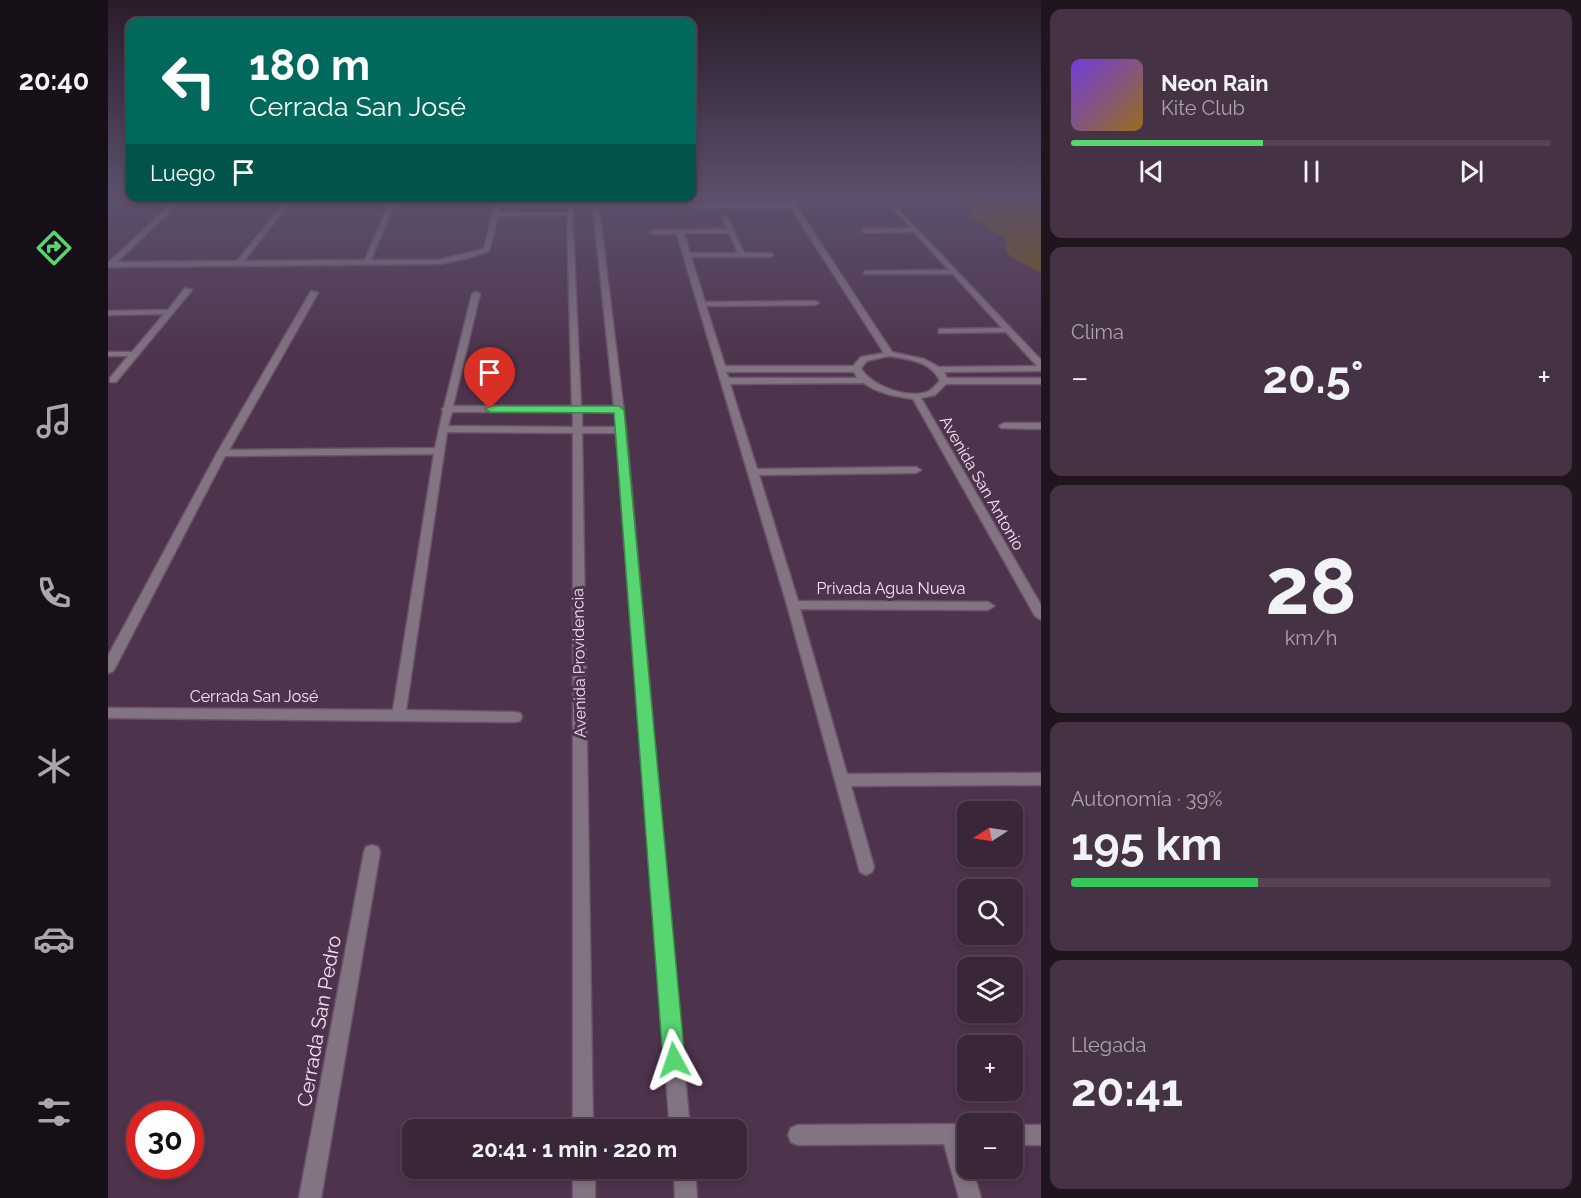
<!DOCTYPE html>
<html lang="es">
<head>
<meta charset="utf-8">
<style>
	:root { --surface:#3a2639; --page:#453244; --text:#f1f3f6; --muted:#aba5ae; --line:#544353; --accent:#57d570 }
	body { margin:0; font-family:Raleway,sans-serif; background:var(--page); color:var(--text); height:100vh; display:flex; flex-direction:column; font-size:22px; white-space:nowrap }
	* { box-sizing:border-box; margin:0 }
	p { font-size:20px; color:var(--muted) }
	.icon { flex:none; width:33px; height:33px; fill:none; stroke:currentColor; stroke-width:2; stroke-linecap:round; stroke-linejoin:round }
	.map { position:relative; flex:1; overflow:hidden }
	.sheet { display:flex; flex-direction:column; gap:9px; padding:9px; background:#20151f; width:540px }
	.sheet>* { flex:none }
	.top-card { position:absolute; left:18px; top:18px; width:570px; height:183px; border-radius:12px; box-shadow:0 3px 9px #0003,0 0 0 2px var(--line); background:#00695c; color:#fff; overflow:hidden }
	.needle { width:39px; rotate:258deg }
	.fabs { position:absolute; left:849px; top:801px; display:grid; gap:12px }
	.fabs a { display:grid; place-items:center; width:66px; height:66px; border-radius:12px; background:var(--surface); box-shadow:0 3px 9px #0003,0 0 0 2px var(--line); font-size:30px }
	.speed { position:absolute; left:18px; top:1101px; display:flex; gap:12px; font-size:30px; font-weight:700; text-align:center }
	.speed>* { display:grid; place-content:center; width:78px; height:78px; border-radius:50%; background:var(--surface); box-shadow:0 3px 9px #0003,0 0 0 2px var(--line); line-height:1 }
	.speed .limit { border:9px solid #d22; background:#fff; color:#111 }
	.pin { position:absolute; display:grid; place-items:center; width:51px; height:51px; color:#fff; margin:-62px -26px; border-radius:50% 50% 50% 0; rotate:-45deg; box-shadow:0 0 6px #0007 }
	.pin .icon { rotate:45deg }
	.me { position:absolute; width:66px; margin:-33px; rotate:355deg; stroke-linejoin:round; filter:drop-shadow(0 0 4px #0008) }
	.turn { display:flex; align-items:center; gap:21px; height:126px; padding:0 24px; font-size:27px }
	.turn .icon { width:78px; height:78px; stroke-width:2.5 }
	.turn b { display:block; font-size:42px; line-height:51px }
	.then { display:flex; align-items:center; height:57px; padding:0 24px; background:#0003; gap:12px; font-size:22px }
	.big { font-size:45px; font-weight:700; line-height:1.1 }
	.sheet .tile { flex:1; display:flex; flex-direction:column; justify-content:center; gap:9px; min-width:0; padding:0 21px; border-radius:12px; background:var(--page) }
	.sheet .dial { align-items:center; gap:0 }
	.dial b { font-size:78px; line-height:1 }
	.song { display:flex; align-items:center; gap:18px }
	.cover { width:72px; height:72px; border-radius:9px; background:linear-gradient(135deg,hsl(260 70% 55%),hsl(40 70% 35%)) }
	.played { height:6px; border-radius:3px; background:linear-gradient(90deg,var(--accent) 40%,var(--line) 40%) }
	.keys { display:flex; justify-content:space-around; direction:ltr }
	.heat { display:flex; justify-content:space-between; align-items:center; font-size:33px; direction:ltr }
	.charge { height:9px; border-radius:4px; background:linear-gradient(90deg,#34c759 39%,var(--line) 0) }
	.trip { position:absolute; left:294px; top:1119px; width:345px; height:60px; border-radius:12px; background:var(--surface); box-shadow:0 3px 9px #0003,0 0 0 2px var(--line); font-weight:700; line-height:60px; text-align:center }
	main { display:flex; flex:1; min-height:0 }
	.tab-bar { display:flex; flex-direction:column; width:108px; justify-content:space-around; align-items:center; background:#170f17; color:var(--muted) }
	.tab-bar .icon { width:42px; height:42px }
	.tab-bar .active { color:var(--accent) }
	.tab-bar b { font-size:27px; color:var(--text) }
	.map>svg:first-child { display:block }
</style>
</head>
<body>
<main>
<nav class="tab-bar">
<b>20:40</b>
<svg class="icon active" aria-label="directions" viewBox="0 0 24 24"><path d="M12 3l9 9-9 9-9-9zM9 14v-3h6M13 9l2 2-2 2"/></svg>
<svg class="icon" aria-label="music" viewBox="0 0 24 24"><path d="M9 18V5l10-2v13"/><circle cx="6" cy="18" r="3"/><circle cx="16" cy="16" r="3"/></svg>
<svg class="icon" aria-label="phone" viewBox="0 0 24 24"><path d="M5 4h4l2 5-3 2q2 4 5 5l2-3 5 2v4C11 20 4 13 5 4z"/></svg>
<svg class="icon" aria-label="climate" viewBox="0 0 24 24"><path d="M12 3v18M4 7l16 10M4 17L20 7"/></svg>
<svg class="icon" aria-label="car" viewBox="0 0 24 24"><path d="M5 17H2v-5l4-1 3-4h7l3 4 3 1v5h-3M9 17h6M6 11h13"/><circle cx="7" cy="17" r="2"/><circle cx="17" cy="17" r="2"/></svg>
<svg class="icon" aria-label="filters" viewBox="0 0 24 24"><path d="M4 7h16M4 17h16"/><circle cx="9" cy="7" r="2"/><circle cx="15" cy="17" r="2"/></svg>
</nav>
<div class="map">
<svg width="933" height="1198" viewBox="0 0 933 1198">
	<rect width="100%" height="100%" fill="#4d334c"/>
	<path fill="#725705" d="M 845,195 L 933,195 L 933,273 L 902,256 L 897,247 L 899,240 L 866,219 L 857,202 Z"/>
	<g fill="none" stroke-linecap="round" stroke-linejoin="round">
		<g stroke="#6b536a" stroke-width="3">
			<g id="minor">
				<path d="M 675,195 L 681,195 L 784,352 L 816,359 L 831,367 L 929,366 L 898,332 L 831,333 L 831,329 L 834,329 L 894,328 L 845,274 L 756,274 L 756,272 L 758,271 L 841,270 L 806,232 L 757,233 L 754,231 L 757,229 L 803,228 L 786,210 L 789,208 L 933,360 L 933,371 L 836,372 L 839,378 L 933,378 L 933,384 L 838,384 L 827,395 L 813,398 L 933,605 L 933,620 L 927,616 L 805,399 C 787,396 771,394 756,383 L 622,384 L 649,469 L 808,467 L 813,470 L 808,473 L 651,475 L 690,601 L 880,602 L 886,606 L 880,610 L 692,609 L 739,774 L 933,773 L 933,785 L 743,786 L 766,867 L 764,872 L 758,875 L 752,872 L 679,605 L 569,234 L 545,234 L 542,232 L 545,230 L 619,229 L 614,217 L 619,216 L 636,253 L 662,253 L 665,255 L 662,257 L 583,257 L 597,302 L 707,301 L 711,303 L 707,305 L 598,306 L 617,366 L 745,366 L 753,357 L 776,353 L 683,208 L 491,207 L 518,430 L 582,1130 L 562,1130 L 508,433 L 474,433 L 485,1130 L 465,1130 L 465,433 L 339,432 L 298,710 L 407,712 L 412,713 L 414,717 L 412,721 L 407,722 L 0,718 L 0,708 L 285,710 L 326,454 L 117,456 L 7,668 L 5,671 L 0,673 L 0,656 L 109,453 L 203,291 L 210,293 L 121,450 L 327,448 L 335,411 L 334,409 L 336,407 L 364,294 L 368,292 L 372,294 L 345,406 L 464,406 L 459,215 L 390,216 L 381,251 L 357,259 L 330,264 L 2,267 L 0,267 L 0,263 L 72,196 L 78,196 L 9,262 L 129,261 L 182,196 L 187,196 L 136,261 L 257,260 L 284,196 L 290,196 L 263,260 L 330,260 L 376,249 L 389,196 L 395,196 L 393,203 L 458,204 L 458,196 L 464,196 L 464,204 L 485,204 L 484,196 L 490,196 L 491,204 L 681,204 ZM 392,207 L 459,207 L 459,213 L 391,212 ZM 464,207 L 485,207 L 506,406 L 473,406 ZM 576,233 L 621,233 L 630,253 L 582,253 ZM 781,356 C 800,359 823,361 832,381 C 829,383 825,389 821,391 C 802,400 762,386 753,368 L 759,361 ZM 618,372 L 746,372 L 749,378 L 621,378 ZM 344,412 L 465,412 L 465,427 L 340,426 ZM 474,412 L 507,412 L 508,427 L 474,427 Z"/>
				<path d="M 77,288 L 84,290 L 8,382 L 2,382 L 2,378 L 20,356 L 0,356 L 0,352 L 24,352 L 56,314 L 0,315 L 0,311 L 60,310 Z"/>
				<path d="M 896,423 L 933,423 L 933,429 L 893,428 L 891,426 Z"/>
				<path d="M 264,845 L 270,847 L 272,852 L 213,1198 L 191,1198 L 256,852 L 258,847 Z"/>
				<path d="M 860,1124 L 860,1144 L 856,1144 L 860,1155 L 860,1168 L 864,1168 L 873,1198 L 851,1198 L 836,1144 L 690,1145 L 683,1142 L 680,1135 L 683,1128 L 690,1125 Z"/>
				<rect x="904" y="1125" width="29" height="20"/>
				<rect x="465" y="1168" width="22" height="30"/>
				<path d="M 566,1168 L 587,1168 L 589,1198 L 567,1198 Z"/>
			</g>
		</g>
		<use href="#minor" fill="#827481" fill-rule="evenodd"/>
	</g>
	<linearGradient id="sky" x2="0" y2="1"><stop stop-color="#2a1c2a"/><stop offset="0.54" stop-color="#5c506c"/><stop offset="1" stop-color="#5c506c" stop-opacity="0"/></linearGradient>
	<rect width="933" height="363" fill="url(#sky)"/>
	<path fill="#57d570" stroke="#398a49" stroke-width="1.5" d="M 511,406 L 516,410 L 577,1060 L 574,1067 L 566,1071 L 559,1067 L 555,1060 L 506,413 L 382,412 L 377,409 L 382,406 Z"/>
	<g text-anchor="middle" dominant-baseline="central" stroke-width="6" stroke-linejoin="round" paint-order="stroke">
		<g font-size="16" fill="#f6e5f5" stroke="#4d334c">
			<text transform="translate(874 483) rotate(60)">Avenida San Antonio</text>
			<text x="783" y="588">Privada Agua Nueva</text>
			<text transform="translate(471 663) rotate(-91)">Avenida Providencia</text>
			<text x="146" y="696">Cerrada San José</text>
		</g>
		<g font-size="20" fill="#f6e5f5" stroke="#4d334c">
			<text transform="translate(211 1021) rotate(-80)">Cerrada San Pedro</text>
		</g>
	</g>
</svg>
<div class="fabs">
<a><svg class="needle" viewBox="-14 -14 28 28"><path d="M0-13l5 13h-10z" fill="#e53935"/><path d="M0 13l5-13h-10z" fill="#aba5ae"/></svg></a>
<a><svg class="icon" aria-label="search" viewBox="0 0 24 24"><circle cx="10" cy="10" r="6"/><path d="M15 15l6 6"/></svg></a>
<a><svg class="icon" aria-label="layers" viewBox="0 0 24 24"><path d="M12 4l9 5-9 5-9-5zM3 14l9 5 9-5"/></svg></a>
<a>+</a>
<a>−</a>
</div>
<div class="speed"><div class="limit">30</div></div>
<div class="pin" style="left:382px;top:409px;background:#d93025"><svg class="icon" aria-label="arrive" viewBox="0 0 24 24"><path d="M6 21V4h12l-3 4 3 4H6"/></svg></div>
<svg class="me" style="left:566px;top:1060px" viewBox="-20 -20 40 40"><path d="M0-17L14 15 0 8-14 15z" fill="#57d570" stroke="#fff" stroke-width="4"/></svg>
<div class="trip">20:41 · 1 min · 220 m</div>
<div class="top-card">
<div class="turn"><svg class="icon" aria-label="left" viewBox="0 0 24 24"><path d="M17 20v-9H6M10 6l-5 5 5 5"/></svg><div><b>180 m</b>Cerrada San José</div></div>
<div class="then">Luego<svg class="icon" aria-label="arrive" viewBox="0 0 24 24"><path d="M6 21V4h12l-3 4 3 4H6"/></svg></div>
</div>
</div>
<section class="sheet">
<div class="tile">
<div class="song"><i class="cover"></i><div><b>Neon Rain</b><p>Kite Club</p></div></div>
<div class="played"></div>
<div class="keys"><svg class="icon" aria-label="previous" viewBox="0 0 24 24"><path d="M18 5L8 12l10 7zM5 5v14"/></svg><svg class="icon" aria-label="pause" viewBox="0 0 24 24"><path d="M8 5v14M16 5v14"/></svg><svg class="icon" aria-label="next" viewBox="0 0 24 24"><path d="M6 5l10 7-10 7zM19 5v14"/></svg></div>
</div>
<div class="tile"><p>Clima</p>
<div class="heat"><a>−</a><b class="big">20.5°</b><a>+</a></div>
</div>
<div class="tile dial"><b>28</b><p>km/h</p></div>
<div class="tile"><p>Autonomía · 39%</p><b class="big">195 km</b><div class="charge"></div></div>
<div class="tile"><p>Llegada</p><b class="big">20:41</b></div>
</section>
</main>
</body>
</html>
